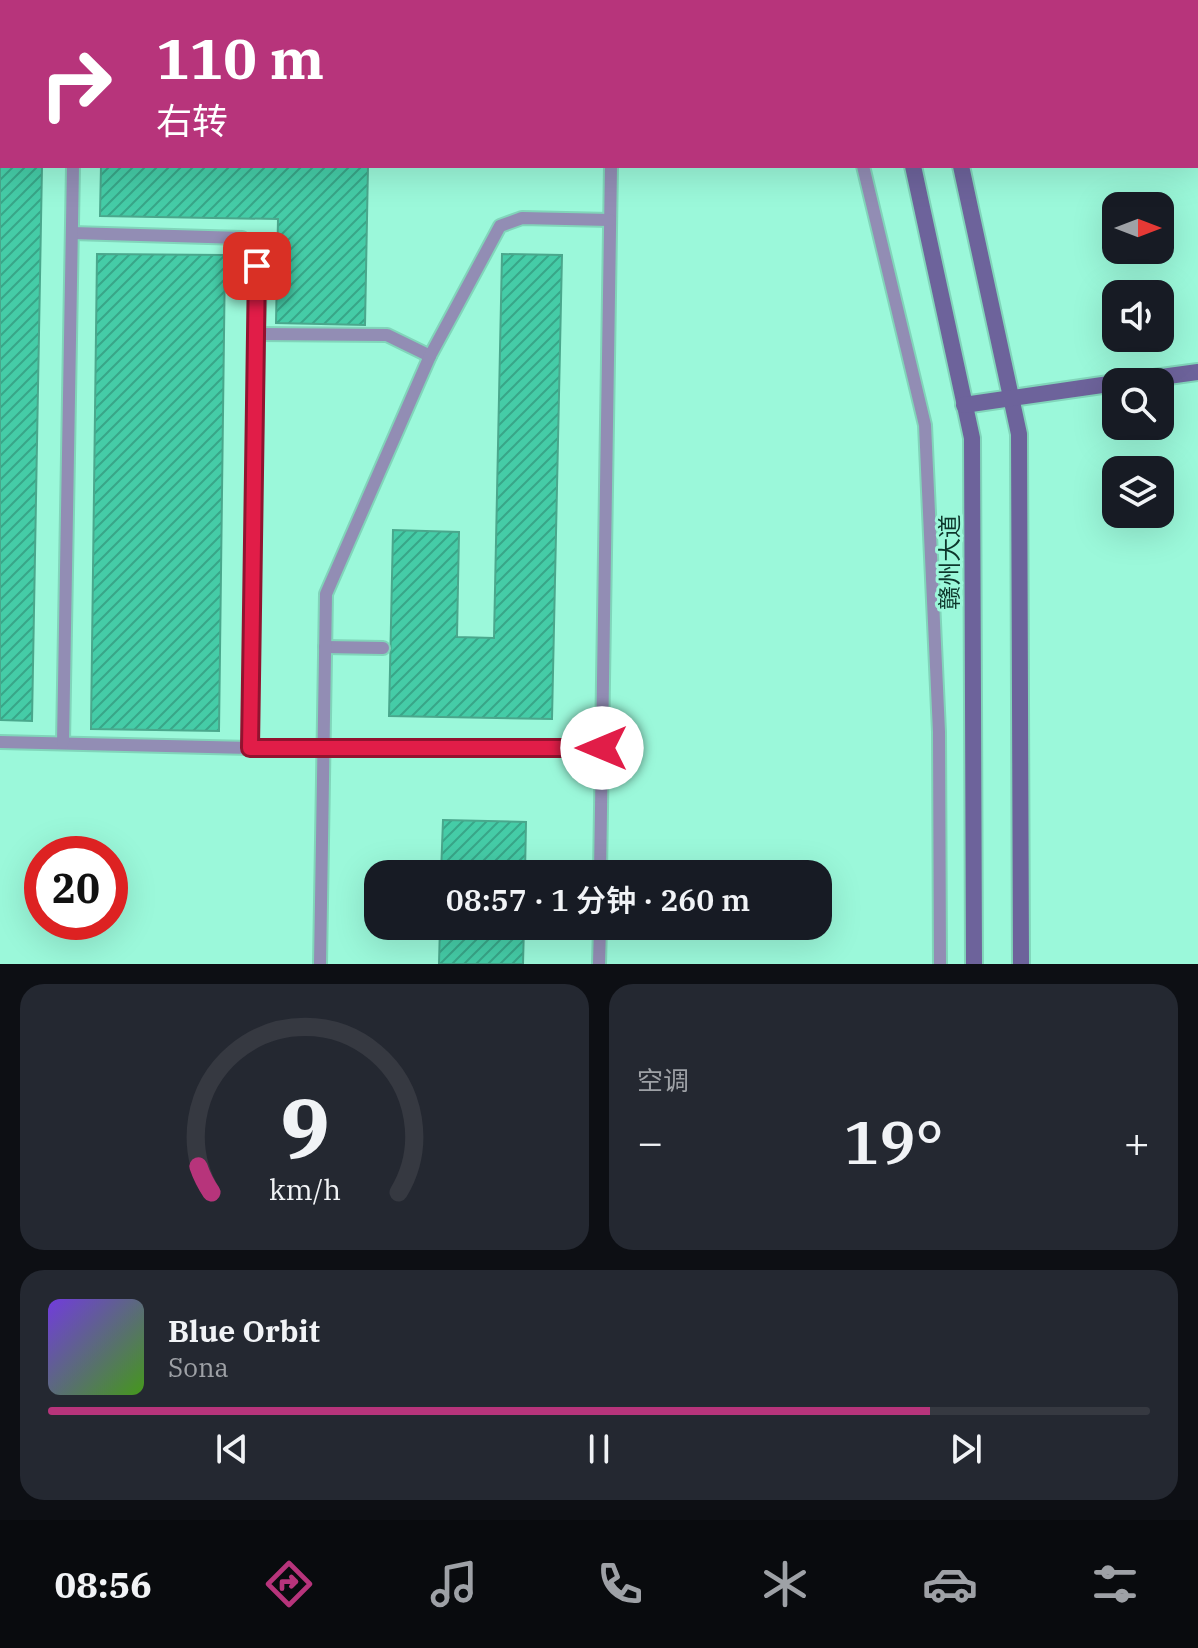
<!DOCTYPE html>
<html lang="zh">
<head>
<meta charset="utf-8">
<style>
	:root { --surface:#171b24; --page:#242831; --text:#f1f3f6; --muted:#9ea1a6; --line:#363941; --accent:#b7347b }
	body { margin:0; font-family:"IBM Plex Serif","Noto Sans SC",serif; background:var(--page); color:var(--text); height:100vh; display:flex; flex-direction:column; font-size:30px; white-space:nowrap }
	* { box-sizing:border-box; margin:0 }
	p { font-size:26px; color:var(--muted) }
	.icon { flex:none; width:44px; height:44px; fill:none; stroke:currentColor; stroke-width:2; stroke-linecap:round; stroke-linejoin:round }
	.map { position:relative; height:964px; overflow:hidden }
	.sheet { display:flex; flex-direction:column; gap:20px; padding:20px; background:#0d0f14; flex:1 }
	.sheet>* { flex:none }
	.banner { position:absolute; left:0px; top:0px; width:1198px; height:168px; box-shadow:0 8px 32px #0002; background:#b7347b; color:#fff; overflow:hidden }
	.needle { width:52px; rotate:90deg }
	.tools { position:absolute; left:1102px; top:192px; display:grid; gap:16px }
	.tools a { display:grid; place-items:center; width:72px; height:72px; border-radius:16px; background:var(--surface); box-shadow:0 8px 32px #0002; font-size:40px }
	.speed { position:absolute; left:24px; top:836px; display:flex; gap:16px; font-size:40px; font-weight:700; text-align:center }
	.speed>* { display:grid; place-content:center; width:104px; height:104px; border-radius:50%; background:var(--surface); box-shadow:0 8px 32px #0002; line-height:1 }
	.speed .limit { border:12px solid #d22; background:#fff; color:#111 }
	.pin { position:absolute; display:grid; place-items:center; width:68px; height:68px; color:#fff; margin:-34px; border-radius:16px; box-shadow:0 4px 12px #0006 }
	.me { position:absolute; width:88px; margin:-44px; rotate:270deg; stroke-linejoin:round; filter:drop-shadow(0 0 6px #0008) }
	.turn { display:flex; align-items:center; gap:28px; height:168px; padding:0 24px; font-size:36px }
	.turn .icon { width:104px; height:104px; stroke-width:2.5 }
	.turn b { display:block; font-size:56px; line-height:68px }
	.big { font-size:60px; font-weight:600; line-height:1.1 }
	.sheet .widget { flex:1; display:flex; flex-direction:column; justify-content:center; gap:12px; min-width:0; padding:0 28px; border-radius:24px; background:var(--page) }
	.sheet .dial { align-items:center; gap:0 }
	.dial svg { height:208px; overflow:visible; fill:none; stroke:var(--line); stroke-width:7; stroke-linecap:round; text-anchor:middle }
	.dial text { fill:var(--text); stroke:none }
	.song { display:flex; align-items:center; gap:24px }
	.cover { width:96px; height:96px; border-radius:12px; background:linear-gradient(135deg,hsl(260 70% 55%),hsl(100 70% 35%)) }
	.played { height:8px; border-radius:4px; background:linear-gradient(90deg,var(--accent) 80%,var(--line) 80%) }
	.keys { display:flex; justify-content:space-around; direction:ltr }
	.heat { display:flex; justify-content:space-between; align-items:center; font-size:44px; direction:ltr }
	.sheet .tiles { flex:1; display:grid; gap:20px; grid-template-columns:1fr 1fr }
	.widget:last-child { grid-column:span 2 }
	.trip { position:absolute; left:364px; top:860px; width:468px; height:80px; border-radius:24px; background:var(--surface); box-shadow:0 8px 32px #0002; font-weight:600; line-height:80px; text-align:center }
	.menu { display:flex; height:128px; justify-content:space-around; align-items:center; background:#090b0e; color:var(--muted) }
	.menu .icon { width:56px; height:56px }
	.menu .selected { color:var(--accent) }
	.menu b { font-size:36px; color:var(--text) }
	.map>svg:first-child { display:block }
</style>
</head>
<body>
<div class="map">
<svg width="1198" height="964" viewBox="0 0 1198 964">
	<defs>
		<pattern id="building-hatch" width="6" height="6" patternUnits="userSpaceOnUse" patternTransform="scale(2)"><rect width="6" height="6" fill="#45cca7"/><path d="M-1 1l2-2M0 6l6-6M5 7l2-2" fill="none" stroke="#38a688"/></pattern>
	</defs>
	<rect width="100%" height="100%" fill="#9bf8da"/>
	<g fill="url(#building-hatch)" stroke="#4aa78c" stroke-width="2">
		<path d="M 0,0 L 45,0 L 2,2 L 2,166 L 42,166 L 32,721 L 0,720 Z"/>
		<path d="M 105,0 L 372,0 L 105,2 Z"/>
		<path d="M 410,0 L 476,0 L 410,2 Z"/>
		<path d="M 101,166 L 368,166 L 365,325 L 276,323 L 278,219 L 100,216 Z"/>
		<path d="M 97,254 L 225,255 L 219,731 L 91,729 Z"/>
		<path d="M 502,254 L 562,255 L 552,719 L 389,716 L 393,530 L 459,532 L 457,637 L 494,638 Z"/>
		<path d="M 443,820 L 526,822 L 525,874 L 441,874 Z"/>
		<path d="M 440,926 L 524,926 L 523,964 L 439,964 Z"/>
	</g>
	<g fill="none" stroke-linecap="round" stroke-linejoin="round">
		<g stroke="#81d5ba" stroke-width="16">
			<g id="lane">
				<path d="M 823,0 L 823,2"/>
				<path d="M 76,2 L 76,0"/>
				<path d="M 613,2 L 613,0"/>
				<path d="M 863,166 L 925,425 L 939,732 L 940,964"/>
				<path d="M 72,233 L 242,238 C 267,256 258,307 258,334 L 250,748"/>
				<path d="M 258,334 L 387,335 L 430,356"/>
				<path d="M 325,647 L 383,648"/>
				<path d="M 0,742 L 250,748 L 602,748"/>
				<path d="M 63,743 L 73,166"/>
				<path d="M 600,874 L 611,166"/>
				<path d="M 320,964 L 326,594 L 430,356 L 500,226 L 522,218 L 610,220"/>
				<path d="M 599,964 L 600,926"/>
			</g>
		</g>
		<g stroke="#81d5ba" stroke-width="20">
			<g id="secondary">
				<path d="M 871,0 L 872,2"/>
				<path d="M 920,0 L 920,2"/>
				<path d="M 913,166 L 972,438 L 974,964"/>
				<path d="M 961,166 L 1019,434 L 1021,964"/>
				<path d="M 1125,382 L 1198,372"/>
				<path d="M 964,405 L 1116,383"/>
			</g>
		</g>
		<use href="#lane" stroke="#928db4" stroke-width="12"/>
		<use href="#secondary" stroke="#6d639b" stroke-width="16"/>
	</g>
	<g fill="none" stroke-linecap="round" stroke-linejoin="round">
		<g stroke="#92132f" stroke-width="20">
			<path id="route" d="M 257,266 L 250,748 L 602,748"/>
		</g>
		<use href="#route" stroke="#e11d48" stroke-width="14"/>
	</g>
	<g text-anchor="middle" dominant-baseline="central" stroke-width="6" stroke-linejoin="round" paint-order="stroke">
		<g font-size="24" fill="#0d362b" stroke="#9bf8da">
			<text transform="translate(949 562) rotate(-90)">赣州大道</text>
		</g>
	</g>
</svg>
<div class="tools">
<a><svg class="needle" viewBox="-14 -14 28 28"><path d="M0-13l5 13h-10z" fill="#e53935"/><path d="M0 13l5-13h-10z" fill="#9ea1a6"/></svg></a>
<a><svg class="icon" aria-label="sound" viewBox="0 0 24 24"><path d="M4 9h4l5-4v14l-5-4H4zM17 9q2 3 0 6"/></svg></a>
<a><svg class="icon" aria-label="search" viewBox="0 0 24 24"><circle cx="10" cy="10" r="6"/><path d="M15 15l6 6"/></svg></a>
<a><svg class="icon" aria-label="layers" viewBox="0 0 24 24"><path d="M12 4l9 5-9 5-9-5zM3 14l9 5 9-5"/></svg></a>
</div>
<div class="speed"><div class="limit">20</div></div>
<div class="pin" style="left:257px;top:266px;background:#d93025"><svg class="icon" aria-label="arrive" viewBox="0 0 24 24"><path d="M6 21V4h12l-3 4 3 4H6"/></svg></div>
<svg class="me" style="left:602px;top:748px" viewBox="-20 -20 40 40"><circle r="19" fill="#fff"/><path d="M0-13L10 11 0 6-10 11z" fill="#e11d48"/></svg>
<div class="trip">08:57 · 1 分钟 · 260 m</div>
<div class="banner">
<div class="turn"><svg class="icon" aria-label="right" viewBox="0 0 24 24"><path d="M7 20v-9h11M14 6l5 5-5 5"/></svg><div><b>110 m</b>右转</div></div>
</div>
</div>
<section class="sheet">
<div class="tiles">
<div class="widget dial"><svg viewBox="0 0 100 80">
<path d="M14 69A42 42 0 1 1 86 69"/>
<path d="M14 69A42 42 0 0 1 9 59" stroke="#b7347b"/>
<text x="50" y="56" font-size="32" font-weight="700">9</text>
<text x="50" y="72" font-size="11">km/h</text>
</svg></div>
<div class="widget"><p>空调</p>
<div class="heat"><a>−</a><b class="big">19°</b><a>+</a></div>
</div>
<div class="widget">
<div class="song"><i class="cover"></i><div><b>Blue Orbit</b><p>Sona</p></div></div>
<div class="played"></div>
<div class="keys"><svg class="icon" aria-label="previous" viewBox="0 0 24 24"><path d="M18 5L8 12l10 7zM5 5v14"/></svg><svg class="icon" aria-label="pause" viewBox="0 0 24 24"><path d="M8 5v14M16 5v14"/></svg><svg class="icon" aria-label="next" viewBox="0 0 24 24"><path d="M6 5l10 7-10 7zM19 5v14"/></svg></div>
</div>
</div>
</section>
<nav class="menu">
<b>08:56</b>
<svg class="icon selected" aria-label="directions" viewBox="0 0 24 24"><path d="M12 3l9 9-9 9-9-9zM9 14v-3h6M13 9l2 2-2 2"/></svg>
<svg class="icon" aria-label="music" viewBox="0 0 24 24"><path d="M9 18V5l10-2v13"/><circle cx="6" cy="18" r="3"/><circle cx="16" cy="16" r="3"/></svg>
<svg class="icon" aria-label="phone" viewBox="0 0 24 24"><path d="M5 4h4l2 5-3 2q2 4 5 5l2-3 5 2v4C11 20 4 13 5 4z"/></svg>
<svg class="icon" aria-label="climate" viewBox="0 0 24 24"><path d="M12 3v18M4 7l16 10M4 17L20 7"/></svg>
<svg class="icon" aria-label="car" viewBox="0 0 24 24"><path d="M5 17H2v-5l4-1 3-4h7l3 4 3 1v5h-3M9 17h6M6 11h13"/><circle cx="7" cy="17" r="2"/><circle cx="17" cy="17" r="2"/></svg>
<svg class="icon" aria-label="filters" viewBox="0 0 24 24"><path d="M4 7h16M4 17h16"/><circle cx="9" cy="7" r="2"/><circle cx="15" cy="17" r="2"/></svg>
</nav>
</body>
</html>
